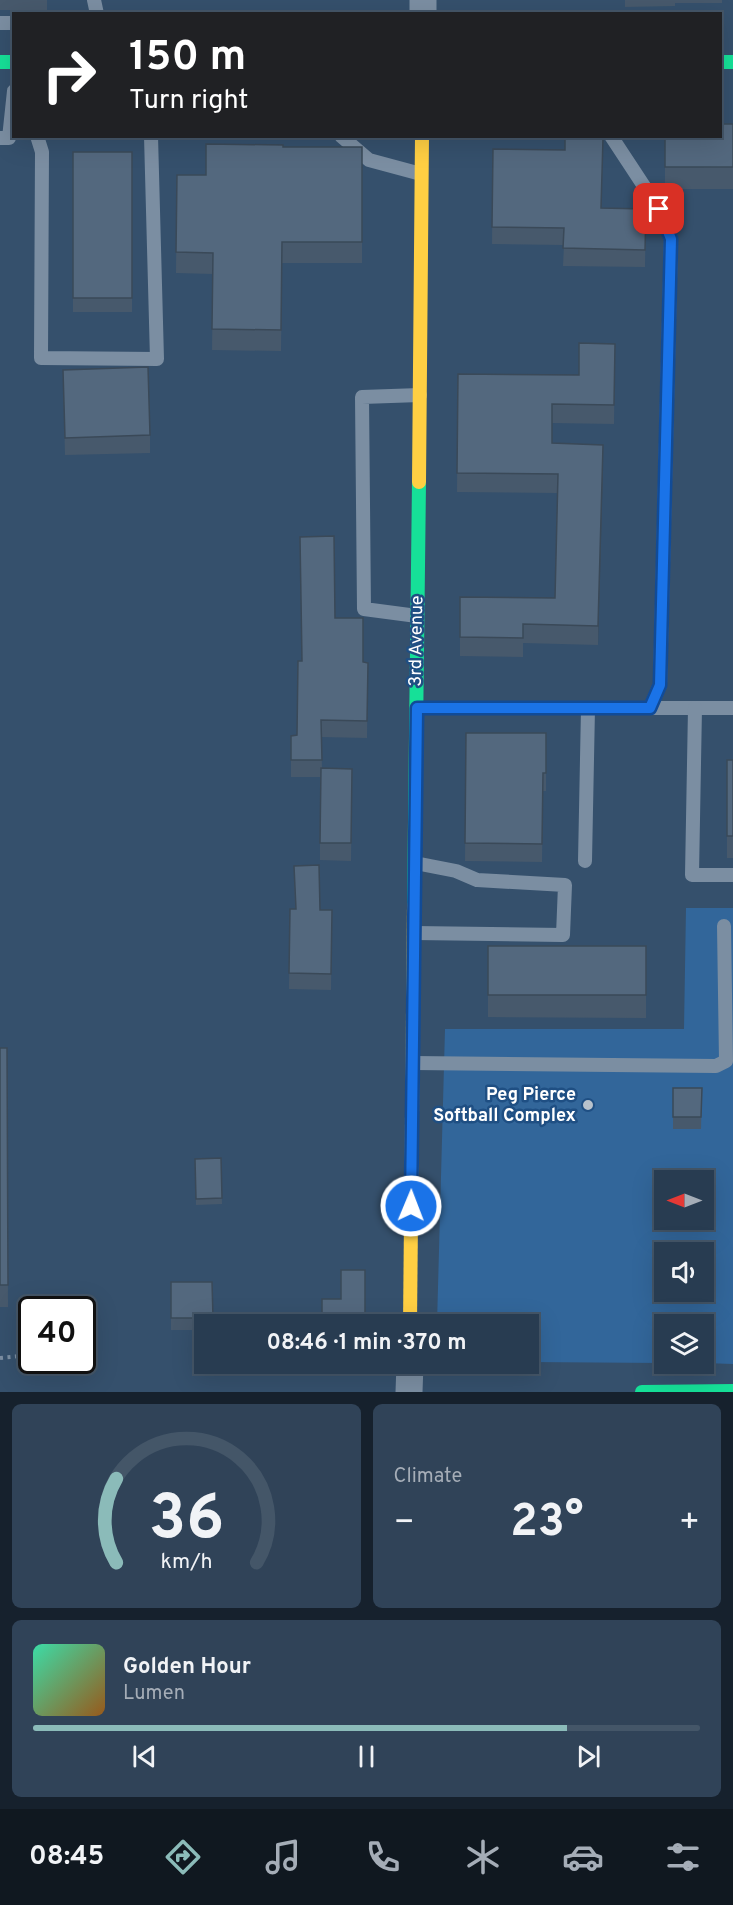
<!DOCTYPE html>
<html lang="en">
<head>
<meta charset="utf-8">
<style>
	:root { --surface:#283c51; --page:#304358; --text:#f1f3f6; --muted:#a5adb7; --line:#445668; --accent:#8bbbb9 }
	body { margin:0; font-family:Overpass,sans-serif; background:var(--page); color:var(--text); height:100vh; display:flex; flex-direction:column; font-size:22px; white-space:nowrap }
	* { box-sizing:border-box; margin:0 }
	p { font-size:20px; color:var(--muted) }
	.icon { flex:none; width:33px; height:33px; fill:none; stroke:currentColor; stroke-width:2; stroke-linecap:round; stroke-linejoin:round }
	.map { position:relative; height:1392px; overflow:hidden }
	.drawer { display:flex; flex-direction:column; gap:12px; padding:12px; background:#16212d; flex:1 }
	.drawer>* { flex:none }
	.top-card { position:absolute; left:12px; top:12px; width:710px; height:126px; border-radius:0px; box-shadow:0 6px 24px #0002,0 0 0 2px var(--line); background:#202124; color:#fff; overflow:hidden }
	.needle { width:39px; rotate:270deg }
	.fabs { position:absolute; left:654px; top:1170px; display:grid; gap:12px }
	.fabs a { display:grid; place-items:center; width:60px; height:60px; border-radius:0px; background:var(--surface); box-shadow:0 6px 24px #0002,0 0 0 2px var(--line); font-size:30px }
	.speed { position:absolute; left:18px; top:1296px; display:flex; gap:12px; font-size:30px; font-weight:700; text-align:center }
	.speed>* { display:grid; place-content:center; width:78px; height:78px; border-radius:50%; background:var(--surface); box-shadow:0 6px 24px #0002,0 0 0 2px var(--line); line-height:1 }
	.speed .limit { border:3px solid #111; border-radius:9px; background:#fff; color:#111 }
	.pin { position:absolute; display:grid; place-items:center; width:51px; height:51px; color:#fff; margin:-26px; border-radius:12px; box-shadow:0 3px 9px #0006 }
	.me { position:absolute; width:66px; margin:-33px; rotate:1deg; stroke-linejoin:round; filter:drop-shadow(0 0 4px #0008) }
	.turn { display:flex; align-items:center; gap:21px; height:126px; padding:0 18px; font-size:27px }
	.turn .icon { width:78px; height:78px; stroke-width:2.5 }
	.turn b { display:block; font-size:42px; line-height:51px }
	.big { font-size:45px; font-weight:700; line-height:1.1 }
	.drawer .widget { flex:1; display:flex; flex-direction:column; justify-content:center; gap:9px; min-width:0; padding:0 21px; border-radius:9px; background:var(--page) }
	.drawer .dial { align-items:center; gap:0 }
	.dial svg { height:156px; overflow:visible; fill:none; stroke:var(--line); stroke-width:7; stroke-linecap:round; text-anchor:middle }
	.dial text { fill:var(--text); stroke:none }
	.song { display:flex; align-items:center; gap:18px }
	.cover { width:72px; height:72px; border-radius:9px; background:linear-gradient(135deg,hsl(160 70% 55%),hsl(30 70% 35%)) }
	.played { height:6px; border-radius:3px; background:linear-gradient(90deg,var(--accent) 80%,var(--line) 80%) }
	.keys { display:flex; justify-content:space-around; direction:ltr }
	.heat { display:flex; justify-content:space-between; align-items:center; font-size:33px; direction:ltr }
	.drawer .tiles { flex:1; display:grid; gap:12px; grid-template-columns:1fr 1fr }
	.widget:last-child { grid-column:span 2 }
	.trip { position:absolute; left:194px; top:1314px; width:345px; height:60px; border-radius:0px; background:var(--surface); box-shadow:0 6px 24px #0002,0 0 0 2px var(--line); font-weight:700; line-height:60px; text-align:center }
	.tabs { display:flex; height:96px; justify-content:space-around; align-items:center; background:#101820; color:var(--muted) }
	.tabs .icon { width:42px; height:42px }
	.tabs .on { color:var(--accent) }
	.tabs b { font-size:27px; color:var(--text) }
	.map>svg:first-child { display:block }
</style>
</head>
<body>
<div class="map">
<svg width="733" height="1392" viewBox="0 0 733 1392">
	<rect width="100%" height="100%" fill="#35506c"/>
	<path fill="#32669a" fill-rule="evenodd" d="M 686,908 L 733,908 L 733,1364 L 704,1363 L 704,1324 L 664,1324 L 664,1363 L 528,1362 L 528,1324 L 437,1324 L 445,1029 L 684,1029 ZM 664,1180 L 704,1180 L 704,1220 L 664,1220 ZM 664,1252 L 704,1252 L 704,1292 L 664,1292 Z"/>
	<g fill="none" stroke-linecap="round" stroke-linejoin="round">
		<path stroke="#7b8ea2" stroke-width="4" stroke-dasharray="3 4.5" stroke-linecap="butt" d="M 0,1358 L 32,1355"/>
		<g stroke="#7b8ea2" stroke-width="14">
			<path d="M 94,0 L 97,14"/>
			<path d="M 0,23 L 14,23"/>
			<path d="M 37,136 L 42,152 L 41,358 L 157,359 L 151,136"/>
			<path d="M 341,136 L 369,160 L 421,174"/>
			<path d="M 0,138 L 9,138 L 14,91"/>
			<path d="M 417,616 L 364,609 L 362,397 L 420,395"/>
			<path d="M 417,708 L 650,708 L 660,685 L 671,239 L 659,209 L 611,136"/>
			<path d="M 650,708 L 733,708"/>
			<path d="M 695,708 L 692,875 L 733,875"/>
			<path d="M 585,861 L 588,708"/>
			<path d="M 414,933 L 563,935 L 565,885 L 477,880 L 456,871 L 415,863"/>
			<path d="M 413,1063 L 716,1066 L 726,1061 L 724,926"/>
		</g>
		<g stroke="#7b8ea2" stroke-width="27">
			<path d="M 423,0 L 423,14"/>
			<path d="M 409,1392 L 410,1364"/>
		</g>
		<g stroke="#16e098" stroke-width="14">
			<path d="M 0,62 L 14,62"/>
			<path d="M 720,62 L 733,62"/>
			<path d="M 414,906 L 419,482"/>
			<path d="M 642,1392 L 733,1391"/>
		</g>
		<g stroke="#ffcf43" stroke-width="14">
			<path d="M 419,482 L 422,136"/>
			<path d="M 410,1324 L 414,906"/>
		</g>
	</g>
	<g fill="#47596c">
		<rect x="0" y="0" width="47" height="10"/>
		<path d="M 625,0 L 722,0 L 722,3 L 675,3 L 675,6 L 625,7 Z"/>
		<path d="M 733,124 L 733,189 L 665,189 L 665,136 Z"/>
		<path d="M 283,147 L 362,147 L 362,263 L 282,263 L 281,351 L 212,350 L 213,274 L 176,273 L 177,175 L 206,175 Z"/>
		<path d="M 493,149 L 602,208 L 646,209 L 645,267 L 563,266 L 564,245 L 492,244 Z"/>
		<rect x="73" y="152" width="59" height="160"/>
		<path d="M 615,344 L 614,424 L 552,423 L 552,443 L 603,464 L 598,645 L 523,643 L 523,657 L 460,656 L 460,597 L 555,598 L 558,493 L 457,492 L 458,374 L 579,375 Z"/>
		<path d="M 63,370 L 150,435 L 150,453 L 65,455 Z"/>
		<path d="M 335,618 L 363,662 L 368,663 L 367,738 L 321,737 L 322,768 L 352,769 L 351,861 L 320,860 L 320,777 L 291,777 L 291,736 L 297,735 L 301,661 Z"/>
		<path d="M 466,733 L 546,733 L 546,791 L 543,791 L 542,862 L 465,861 Z"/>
		<rect x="727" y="760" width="6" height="98"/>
		<path d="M 294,866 L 320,910 L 332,910 L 331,990 L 289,989 L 290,909 L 295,909 Z"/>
		<path d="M 488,946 L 646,946 L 646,1018 L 488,1017 Z"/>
		<path d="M 0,1048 L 7,1048 L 8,1307 L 0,1307 Z"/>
		<path d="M 673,1088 L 702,1088 L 701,1129 L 673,1129 Z"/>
		<path d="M 221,1158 L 222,1204 L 196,1205 L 195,1159 Z"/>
		<path d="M 171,1282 L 212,1282 L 213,1324 L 204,1324 L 204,1330 L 171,1330 Z"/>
	</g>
	<path fill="#3a4958" d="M 603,445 L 603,464 L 598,645 L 598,626 Z"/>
	<g fill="#53687e" stroke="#3a4958" stroke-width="1.5">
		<path d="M 720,124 L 733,124 L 733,167 L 665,167 L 665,136 L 720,136 Z"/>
		<path d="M 565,137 L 603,138 L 601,208 L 646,209 L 645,250 L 563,248 L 564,228 L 492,227 L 493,149 L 565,150 Z"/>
		<path d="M 206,144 L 283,145 L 283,147 L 362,147 L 362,242 L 282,242 L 281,330 L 212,329 L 213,253 L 176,252 L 177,175 L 206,175 Z"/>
		<rect x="73" y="152" width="59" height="146"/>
		<path d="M 579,343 L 615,344 L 614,405 L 552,404 L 552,443 L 603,445 L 598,626 L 523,624 L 523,638 L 460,637 L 460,597 L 555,598 L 558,474 L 457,473 L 458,374 L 579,375 Z"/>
		<path d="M 148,367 L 150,435 L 65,438 L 63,370 Z"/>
		<path d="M 334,536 L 335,618 L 363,618 L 363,662 L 368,663 L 367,721 L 321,720 L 322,760 L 291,760 L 291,736 L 297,735 L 298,661 L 302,661 L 300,537 Z"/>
		<path d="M 466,733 L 546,733 L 546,773 L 543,773 L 542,844 L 465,843 Z"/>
		<rect x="727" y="760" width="6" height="76"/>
		<path d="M 321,768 L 352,769 L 351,843 L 320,843 Z"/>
		<path d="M 319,865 L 320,910 L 332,910 L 331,974 L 289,973 L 290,909 L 296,909 L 294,866 Z"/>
		<rect x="488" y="946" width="158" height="49"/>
		<path d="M 0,1048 L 7,1048 L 8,1285 L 0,1285 Z"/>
		<path d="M 673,1088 L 702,1088 L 701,1117 L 673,1117 Z"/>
		<path d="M 221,1158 L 222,1198 L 196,1199 L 195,1159 Z"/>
		<path d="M 341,1270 L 365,1270 L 365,1324 L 322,1324 L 322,1299 L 341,1299 Z"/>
		<path d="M 171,1282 L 212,1282 L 213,1318 L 171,1318 Z"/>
	</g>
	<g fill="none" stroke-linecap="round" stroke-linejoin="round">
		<g stroke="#114b97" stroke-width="15">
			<path id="route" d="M 411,1206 L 417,708 L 650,708 L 660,685 L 671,239 L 659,209"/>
		</g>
		<use href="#route" stroke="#1a73e8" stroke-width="10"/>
	</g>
	<circle fill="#b8c2cc" stroke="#1f4f83" stroke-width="2" cx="588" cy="1105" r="6"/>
	<g text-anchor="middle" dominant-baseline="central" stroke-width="5" stroke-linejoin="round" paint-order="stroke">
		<g font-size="18" fill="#fff" stroke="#1f4f83">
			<text transform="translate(417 641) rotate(-89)">3rd Avenue</text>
		</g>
		<g font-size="18" font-weight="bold" fill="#fff" stroke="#1f4f83" text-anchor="end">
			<text x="576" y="1095">Peg Pierce<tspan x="576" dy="21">Softball Complex</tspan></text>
		</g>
	</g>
</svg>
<div class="fabs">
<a><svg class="needle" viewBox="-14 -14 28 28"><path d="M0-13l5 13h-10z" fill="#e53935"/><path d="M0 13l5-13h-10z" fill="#a5adb7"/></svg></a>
<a><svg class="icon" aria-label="sound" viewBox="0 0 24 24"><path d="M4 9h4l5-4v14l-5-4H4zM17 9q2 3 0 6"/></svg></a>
<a><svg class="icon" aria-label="layers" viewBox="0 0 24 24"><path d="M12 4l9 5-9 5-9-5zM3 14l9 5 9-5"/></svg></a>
</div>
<div class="speed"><div class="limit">40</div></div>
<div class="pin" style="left:659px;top:209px;background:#d93025"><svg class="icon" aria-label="arrive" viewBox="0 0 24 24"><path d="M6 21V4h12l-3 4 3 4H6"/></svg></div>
<svg class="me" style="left:411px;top:1206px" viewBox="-20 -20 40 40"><circle r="17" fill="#1a73e8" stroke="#fff" stroke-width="3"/><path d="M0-11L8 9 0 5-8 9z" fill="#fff"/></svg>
<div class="trip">08:46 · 1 min · 370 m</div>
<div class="top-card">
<div class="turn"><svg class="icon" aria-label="right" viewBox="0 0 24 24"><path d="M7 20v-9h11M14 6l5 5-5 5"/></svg><div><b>150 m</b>Turn right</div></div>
</div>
</div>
<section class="drawer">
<div class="tiles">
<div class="widget dial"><svg viewBox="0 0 100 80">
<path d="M14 69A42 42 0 1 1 86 69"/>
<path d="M14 69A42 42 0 0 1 14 26" stroke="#8bbbb9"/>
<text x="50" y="56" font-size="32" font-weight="700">36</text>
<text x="50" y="72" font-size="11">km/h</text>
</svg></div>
<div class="widget"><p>Climate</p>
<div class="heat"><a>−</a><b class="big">23°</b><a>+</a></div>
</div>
<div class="widget">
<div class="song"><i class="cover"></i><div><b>Golden Hour</b><p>Lumen</p></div></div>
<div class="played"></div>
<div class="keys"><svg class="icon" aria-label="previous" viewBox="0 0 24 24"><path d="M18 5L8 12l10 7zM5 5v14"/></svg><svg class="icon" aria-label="pause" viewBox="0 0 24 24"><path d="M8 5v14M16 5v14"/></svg><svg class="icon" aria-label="next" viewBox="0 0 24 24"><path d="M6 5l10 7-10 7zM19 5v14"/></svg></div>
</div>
</div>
</section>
<nav class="tabs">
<b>08:45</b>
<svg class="icon on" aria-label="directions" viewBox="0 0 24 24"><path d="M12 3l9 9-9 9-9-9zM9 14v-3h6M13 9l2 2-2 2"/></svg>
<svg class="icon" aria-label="music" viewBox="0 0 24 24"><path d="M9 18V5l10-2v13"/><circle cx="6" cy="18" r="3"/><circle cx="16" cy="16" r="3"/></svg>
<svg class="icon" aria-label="phone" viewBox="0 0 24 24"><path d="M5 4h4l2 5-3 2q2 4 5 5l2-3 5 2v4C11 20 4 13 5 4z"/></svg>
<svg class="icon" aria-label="climate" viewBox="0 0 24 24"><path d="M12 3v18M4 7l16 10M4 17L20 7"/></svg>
<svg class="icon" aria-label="car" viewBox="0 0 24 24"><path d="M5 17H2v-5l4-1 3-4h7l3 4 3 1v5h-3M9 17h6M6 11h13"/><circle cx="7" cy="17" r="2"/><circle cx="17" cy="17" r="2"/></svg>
<svg class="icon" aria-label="filters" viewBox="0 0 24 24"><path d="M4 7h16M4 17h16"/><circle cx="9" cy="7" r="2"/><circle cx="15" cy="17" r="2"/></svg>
</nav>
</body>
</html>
